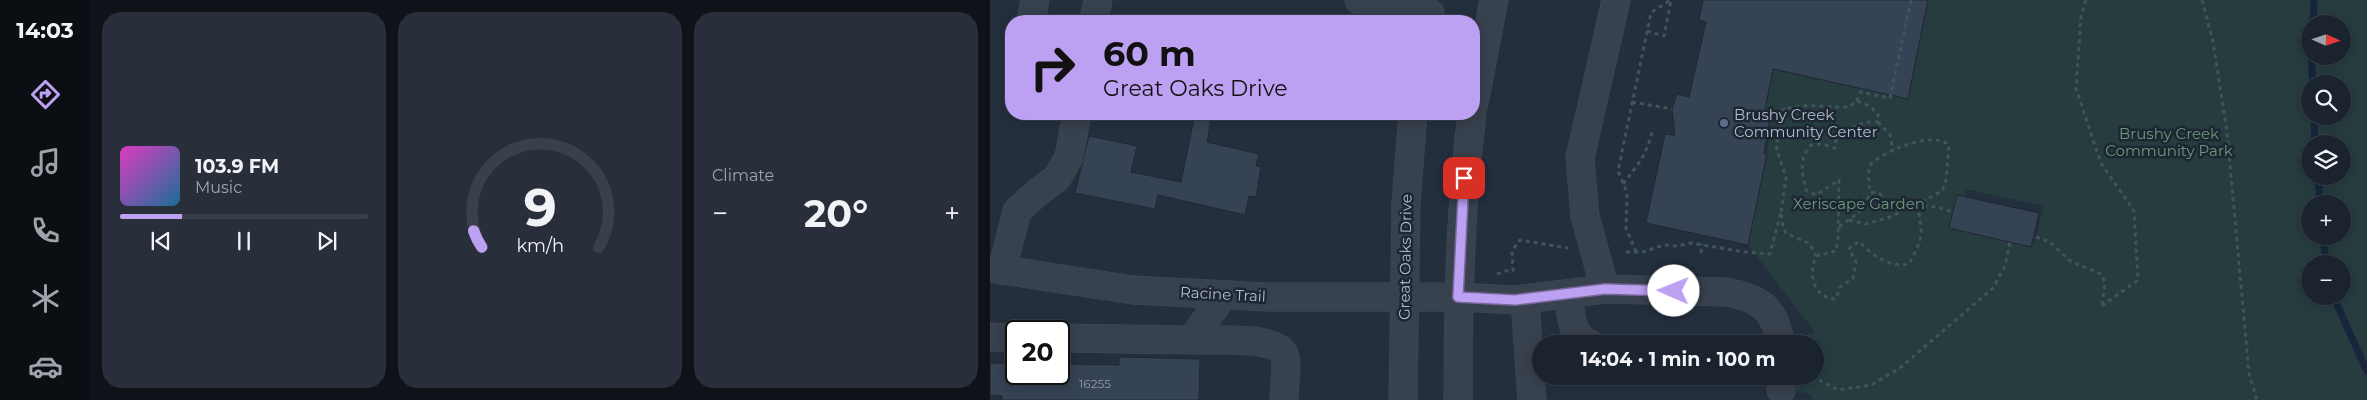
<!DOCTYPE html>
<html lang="en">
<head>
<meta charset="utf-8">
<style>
	:root { --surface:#1b232e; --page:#282f3a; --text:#f1f3f6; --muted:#a0a4aa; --line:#39404a; --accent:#bca0f2 }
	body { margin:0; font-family:Montserrat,sans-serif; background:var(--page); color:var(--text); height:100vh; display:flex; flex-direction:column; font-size:19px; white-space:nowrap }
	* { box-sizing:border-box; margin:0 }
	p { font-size:16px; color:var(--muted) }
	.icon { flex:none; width:28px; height:28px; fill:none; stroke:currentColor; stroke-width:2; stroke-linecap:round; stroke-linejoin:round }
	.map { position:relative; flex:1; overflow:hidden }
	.details { display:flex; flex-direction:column; gap:12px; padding:12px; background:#0f1319; width:900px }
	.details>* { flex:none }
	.top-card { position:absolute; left:15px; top:15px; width:475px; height:105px; border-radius:20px; box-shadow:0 2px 12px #0003,0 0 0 1px var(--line); background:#bca0f2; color:#111; overflow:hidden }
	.needle { width:32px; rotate:93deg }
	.controls { position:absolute; left:1311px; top:15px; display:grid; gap:10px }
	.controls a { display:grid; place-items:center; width:50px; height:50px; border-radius:50%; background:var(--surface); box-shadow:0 2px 12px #0003,0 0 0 1px var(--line); font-size:25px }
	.speed { position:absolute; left:15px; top:320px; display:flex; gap:10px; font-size:25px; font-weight:700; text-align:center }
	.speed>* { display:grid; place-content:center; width:65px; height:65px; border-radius:50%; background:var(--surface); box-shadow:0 2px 12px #0003,0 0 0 1px var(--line); line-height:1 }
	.speed .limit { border:2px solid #111; border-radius:8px; background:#fff; color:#111 }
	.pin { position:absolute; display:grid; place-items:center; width:42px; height:42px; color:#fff; margin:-21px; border-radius:10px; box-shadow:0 2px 8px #0006 }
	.me { position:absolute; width:55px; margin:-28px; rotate:271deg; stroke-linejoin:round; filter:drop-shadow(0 0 4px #0008) }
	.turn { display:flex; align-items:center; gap:18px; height:105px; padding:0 15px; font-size:22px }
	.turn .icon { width:65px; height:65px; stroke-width:2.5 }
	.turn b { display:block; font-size:35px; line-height:42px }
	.big { font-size:38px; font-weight:700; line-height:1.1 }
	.details .card { flex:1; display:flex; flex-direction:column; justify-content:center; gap:8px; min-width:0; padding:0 18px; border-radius:20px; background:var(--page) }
	.details .dial { align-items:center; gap:0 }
	.dial svg { height:130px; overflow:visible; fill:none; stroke:var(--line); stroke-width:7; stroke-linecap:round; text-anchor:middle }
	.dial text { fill:var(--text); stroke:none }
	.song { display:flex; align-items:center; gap:15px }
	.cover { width:60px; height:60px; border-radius:8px; background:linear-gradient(135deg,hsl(310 70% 55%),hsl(200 70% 35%)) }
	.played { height:5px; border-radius:2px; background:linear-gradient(90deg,var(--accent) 25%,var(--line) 25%) }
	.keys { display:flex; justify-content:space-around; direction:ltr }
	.heat { display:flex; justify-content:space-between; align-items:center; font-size:28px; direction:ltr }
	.details .tiles { flex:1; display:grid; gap:12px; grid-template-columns:repeat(3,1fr) }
	.trip { position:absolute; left:542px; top:335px; width:292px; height:50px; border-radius:25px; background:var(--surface); box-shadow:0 2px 12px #0003,0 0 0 1px var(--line); font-weight:700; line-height:50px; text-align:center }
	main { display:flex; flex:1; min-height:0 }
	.dock { display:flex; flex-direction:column; width:90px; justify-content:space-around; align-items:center; background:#0b0e12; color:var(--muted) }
	.dock .icon { width:35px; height:35px }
	.dock .active { color:var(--accent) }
	.dock b { font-size:22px; color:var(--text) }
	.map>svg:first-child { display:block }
</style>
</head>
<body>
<main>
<nav class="dock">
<b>14:03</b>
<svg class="icon active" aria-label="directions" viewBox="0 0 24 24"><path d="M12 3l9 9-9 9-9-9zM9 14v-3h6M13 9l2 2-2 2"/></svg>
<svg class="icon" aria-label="music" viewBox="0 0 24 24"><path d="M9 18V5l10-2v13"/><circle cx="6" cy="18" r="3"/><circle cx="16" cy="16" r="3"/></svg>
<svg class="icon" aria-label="phone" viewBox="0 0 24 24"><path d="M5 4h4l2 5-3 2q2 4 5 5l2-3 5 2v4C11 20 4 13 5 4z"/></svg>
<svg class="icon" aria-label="climate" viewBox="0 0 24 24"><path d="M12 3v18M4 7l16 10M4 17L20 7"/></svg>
<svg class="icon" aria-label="car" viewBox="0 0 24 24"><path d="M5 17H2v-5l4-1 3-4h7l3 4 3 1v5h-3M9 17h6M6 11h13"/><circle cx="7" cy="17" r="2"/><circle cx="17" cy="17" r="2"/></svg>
</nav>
<section class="details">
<div class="tiles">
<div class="card">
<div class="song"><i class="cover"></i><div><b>103.9 FM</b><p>Music</p></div></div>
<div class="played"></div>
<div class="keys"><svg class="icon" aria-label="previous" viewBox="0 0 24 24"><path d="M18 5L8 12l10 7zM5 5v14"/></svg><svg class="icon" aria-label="pause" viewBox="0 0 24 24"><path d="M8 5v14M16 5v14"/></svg><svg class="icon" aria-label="next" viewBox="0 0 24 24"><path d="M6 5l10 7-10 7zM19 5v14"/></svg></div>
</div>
<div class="card dial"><svg viewBox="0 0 100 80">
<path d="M14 69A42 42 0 1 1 86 69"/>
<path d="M14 69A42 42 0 0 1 9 59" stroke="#bca0f2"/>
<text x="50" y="56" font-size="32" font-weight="700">9</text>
<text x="50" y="72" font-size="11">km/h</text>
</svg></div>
<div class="card"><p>Climate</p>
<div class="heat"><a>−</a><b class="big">20°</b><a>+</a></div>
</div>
</div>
</section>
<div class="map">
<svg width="1377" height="400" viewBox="0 0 1377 400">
	<rect width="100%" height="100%" fill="#242f3e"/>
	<path fill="#263c3f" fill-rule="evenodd" d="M 938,0 L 1377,0 L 1377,400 L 822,400 L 822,395 L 799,389 L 800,376 L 826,376 L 826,344 L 803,344 L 803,339 L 825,332 L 758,245 L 777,154 L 781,113 L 775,110 L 783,69 L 918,99 ZM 1320,24 L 1352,24 L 1352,56 L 1320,56 ZM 1320,84 L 1352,84 L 1352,116 L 1320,116 ZM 1320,144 L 1352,144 L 1352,176 L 1320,176 ZM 976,189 L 1053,206 L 1045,243 L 967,228 ZM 1320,204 L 1352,204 L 1352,236 L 1320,236 ZM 1320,264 L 1352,264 L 1352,296 L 1320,296 Z"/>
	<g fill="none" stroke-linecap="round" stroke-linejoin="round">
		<g stroke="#17263c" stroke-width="7">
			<path d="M 1323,24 L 1324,0"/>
			<path d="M 1321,56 L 1323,84"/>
			<path d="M 1324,116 L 1325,144"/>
			<path d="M 1328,176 L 1330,204"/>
			<path d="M 1333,236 L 1336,264"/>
			<path d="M 1343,296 L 1377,371"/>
		</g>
	</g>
	<g fill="#364354" stroke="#1f2835">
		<path d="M 713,0 L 938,0 L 918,99 L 783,69 L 775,110 L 781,112 L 774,154 L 777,154 L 758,245 L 656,223 L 675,134 L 685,135 L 682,109 L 687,94 L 699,97 L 716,22 L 709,19 Z"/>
		<path d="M 205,114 L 222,114 L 217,142 L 269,154 L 266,166 L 271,167 L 266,197 L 259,196 L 255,215 L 168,195 L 165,209 L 85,193 L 99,136 L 147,146 L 141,172 L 191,182 Z"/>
		<path d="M 967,195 L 1049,213 L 1041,247 L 959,228 Z"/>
		<path d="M 129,357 L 210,359 L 209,400 L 12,400 L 12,396 L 0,395 L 0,363 L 26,363 L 26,374 L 69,374 L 69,364 L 129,365 Z"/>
	</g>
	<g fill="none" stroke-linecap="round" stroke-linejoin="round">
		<g stroke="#414a57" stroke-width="29">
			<g id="minor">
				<path d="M 369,0 L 440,13"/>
				<path d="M 41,21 L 45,0"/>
				<path d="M 104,21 L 108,0"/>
				<path d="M 484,103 L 504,0"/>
				<path d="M 0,268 L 143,290 L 277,297 L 468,297 L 525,300 L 615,289 L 736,292 C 769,298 786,308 790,344"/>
				<path d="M 12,270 L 27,211 L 48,192 L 67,178 L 79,157 L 87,114"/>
				<path d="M 615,289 L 595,216 L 590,158 L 626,0"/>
				<path d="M 578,294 C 581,312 580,337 600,344"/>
				<path d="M 535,300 L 542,400"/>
				<path d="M 0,337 L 26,338"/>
				<path d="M 69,338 L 202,340 L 233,295"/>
				<path d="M 202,340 C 221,341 285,335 294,354 C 298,362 294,389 294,400"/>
				<path d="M 790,376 L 791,390"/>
				<path d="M 413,400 L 416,203 L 423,114"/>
				<path d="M 468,400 C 468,304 470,209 482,114"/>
			</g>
		</g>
		<g stroke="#3f5557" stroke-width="3" stroke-dasharray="4 4" stroke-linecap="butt">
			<path d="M 1096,0 L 1091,16 L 1086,89 L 1111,163 L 1144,211 L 1148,280 L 1112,306"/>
			<path d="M 1212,0 L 1223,42 L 1237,132 L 1259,373 L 1267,400"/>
			<path d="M 657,31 L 674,36 L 681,0"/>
			<path d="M 867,101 L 870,92 L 900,98 L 921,0"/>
			<path d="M 642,102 L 682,109"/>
			<path d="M 783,115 C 807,100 833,108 859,107 L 867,101 L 879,106 L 888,114 L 888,122 C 874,120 858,129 846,137 L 845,148 L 832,144 L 821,145 C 808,159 812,174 816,190 L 826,195 L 849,180 L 848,238 L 846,251 L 826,256 C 818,273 823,299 846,299 L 850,287 L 863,278 L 866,262 L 859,249 L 863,244 L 870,242 C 882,256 901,268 919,264 C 924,254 930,245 931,234 C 932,222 927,214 930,203 L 952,191 L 956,180 L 959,145 C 942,130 895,151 881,164 L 878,174 L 880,192 L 890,194 L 896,201"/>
			<path d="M 888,122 L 900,135 L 903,150"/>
			<path d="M 633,184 C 649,163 657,155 663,128"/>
			<path d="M 791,212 L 796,178 L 786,146 L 795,108"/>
			<path d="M 859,220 L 876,224 L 904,216 L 917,205 L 947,207 L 963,212"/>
			<path d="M 849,227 C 863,216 875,212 880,192"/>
			<path d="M 1046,237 L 1060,242 L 1080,261 L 1111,274 L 1115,282 L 1112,306"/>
			<path d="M 636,252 L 653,252 L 674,245 L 687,246 L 701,243 L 755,252 L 780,254 L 791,212 L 793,227 L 796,233 L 820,244 L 826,256"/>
			<path d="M 646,252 L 636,228 L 637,192 L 628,171 L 661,13 C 667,7 675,6 679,0"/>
			<path d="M 711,253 L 712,244"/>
			<path d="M 507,274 L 515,271 L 523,271 L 522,251 L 530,240 L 578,248"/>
			<path d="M 822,376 L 848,390 L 881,385 L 910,368 L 1003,288 L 1015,266 L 1020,242"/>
		</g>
		<use href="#minor" stroke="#38414e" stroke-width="28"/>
	</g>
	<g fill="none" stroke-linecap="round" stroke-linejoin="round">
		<g stroke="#7a689d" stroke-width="12">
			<path id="route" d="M 474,178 L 468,297 L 525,300 L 615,289 L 684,291"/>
		</g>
		<use href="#route" stroke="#bca0f2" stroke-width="9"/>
	</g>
	<circle fill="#5c6f8a" stroke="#1d2633" stroke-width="2" cx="734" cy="123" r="5"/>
	<g text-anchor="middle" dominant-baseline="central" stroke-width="5" stroke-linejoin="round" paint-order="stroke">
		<g font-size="12" fill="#929caa">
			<text x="105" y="383">16255</text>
		</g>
		<g font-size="15" fill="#b4bcc9" stroke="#1d2633" text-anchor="start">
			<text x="744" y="114">Brushy Creek<tspan x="744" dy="17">Community Center</tspan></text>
		</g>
		<g font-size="15" fill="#6b9a76" stroke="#1d2633">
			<text x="1179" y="133">Brushy Creek<tspan x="1179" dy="17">Community Park</tspan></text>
			<text x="869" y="203">Xeriscape Garden</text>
		</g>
		<g font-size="15" fill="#b4bcc9" stroke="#1d2633">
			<text transform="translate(415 257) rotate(-89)">Great Oaks Drive</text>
			<text transform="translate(233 294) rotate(3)">Racine Trail</text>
		</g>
	</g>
</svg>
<div class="controls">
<a><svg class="needle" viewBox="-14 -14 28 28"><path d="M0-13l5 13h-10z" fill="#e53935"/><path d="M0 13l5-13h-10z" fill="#a0a4aa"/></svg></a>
<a><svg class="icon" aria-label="search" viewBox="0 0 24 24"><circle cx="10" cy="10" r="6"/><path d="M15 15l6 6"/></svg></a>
<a><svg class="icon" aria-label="layers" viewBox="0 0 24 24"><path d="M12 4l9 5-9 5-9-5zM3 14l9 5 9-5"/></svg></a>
<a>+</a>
<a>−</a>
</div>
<div class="speed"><div class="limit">20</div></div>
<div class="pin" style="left:474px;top:178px;background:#d93025"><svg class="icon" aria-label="arrive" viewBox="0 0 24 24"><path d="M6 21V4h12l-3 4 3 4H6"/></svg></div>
<svg class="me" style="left:684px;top:291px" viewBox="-20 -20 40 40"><circle r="19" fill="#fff"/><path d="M0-13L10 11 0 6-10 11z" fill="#bca0f2"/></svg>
<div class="trip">14:04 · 1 min · 100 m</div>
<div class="top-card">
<div class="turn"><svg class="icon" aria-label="right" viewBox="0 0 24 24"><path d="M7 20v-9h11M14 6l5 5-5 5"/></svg><div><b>60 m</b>Great Oaks Drive</div></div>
</div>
</div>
</main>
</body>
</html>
